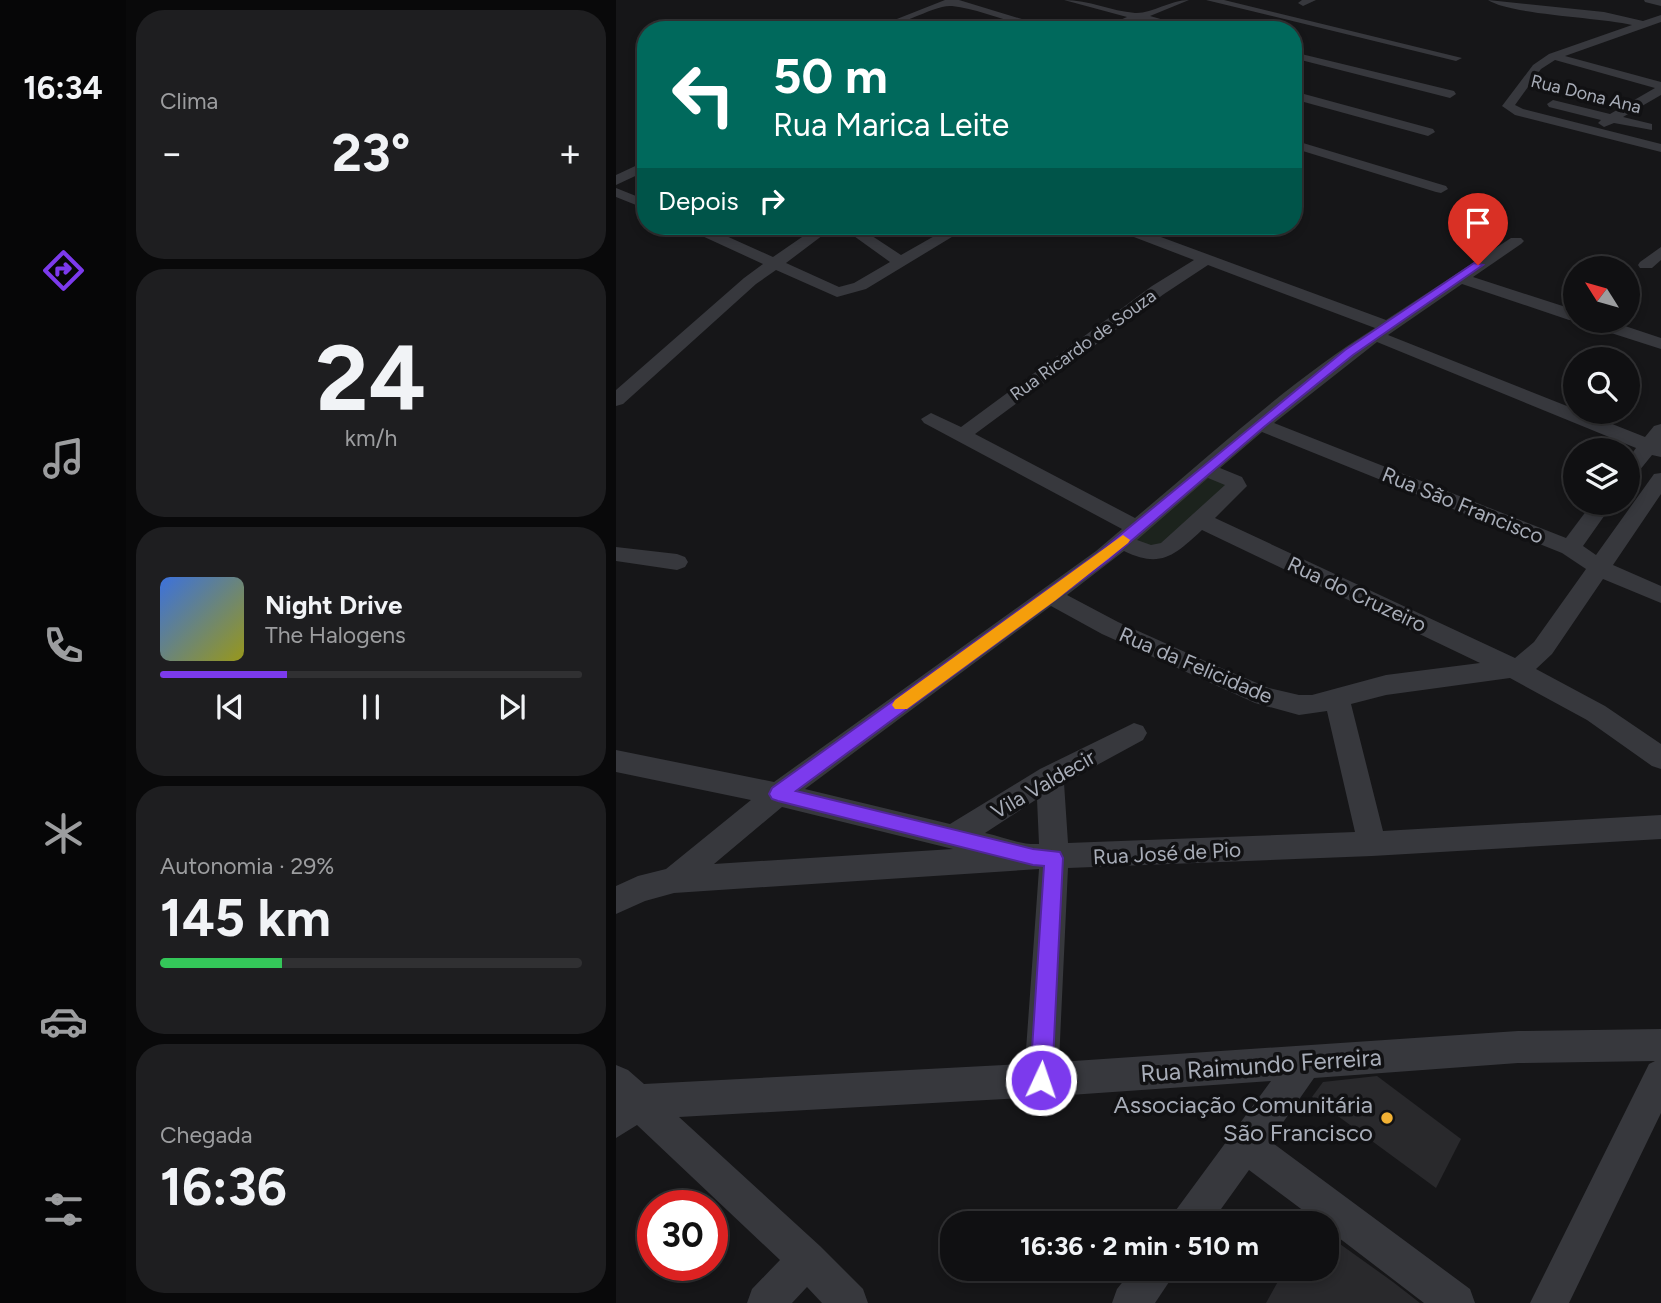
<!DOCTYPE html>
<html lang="pt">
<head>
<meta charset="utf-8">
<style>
	:root { --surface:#101012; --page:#1e1e20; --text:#f1f3f6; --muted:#9c9d9f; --line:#303032; --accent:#7c3aed }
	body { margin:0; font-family:Figtree,sans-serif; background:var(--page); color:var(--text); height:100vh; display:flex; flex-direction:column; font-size:26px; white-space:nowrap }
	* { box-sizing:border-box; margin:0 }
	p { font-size:23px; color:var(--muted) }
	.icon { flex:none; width:38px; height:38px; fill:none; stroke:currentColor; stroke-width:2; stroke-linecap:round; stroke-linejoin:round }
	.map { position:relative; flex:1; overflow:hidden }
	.details { display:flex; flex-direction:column; gap:10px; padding:10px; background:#09090a; width:490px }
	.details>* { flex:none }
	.guide { position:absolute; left:21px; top:21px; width:665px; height:214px; border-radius:28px; box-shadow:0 4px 10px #0003,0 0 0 2px var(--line); background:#00695c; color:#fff; overflow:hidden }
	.needle { width:46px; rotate:307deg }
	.tools { position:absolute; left:947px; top:256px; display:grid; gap:14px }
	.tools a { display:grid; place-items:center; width:77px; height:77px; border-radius:50%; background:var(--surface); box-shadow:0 4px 10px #0003,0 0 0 2px var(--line); font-size:35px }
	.speed { position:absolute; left:21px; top:1190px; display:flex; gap:14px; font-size:35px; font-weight:700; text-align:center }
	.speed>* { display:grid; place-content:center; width:91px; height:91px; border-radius:50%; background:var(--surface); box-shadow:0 4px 10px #0003,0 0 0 2px var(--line); line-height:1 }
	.speed .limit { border:10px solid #d22; background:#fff; color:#111 }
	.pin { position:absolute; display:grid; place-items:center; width:60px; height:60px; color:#fff; margin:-72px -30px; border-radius:50% 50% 50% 0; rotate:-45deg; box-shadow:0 0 7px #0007 }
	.pin .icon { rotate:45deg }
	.me { position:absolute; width:77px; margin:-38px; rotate:3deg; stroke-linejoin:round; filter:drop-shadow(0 0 5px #0008) }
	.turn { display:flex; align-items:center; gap:24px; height:147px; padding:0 21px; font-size:32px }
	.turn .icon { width:91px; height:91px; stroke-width:2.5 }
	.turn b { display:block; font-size:49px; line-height:60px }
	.then { display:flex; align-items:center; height:66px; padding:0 21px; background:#0003; gap:14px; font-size:26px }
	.big { font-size:52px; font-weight:700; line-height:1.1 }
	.details .widget { flex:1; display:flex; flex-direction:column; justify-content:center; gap:10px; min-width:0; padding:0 24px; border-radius:28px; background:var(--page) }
	.details .dial { align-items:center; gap:0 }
	.dial b { font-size:91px; line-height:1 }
	.song { display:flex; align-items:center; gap:21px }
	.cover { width:84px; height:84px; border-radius:10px; background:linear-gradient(135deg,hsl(220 70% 55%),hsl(60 70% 35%)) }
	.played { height:7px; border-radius:4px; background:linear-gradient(90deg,var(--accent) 30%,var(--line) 30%) }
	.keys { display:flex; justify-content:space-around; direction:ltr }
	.heat { display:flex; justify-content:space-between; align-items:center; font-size:38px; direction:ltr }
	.charge { height:10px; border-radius:5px; background:linear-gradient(90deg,#34c759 29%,var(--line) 0) }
	.trip { position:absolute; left:324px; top:1211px; width:399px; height:70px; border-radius:28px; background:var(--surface); box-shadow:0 4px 10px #0003,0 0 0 2px var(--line); font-weight:700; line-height:70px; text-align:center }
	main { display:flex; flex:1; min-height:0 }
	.tab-bar { display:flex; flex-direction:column; width:126px; justify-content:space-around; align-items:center; background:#060607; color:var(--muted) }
	.tab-bar .icon { width:49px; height:49px }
	.tab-bar .active { color:var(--accent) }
	.tab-bar b { font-size:32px; color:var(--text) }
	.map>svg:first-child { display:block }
</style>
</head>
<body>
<main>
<nav class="tab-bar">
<b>16:34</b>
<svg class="icon active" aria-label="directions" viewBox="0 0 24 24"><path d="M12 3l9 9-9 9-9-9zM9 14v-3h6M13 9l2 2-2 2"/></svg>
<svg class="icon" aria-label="music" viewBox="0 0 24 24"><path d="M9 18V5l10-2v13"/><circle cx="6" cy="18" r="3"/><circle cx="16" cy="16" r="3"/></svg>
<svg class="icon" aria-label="phone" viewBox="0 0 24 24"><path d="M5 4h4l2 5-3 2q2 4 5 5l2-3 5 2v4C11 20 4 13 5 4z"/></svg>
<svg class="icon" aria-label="climate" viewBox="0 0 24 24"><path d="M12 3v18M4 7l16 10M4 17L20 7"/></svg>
<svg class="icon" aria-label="car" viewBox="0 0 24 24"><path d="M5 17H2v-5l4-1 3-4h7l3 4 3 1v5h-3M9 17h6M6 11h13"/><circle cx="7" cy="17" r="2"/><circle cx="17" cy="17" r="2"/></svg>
<svg class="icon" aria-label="filters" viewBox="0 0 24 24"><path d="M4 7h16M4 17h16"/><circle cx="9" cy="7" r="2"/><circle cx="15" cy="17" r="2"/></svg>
</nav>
<section class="details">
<div class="widget"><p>Clima</p>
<div class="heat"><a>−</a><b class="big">23°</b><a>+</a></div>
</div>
<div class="widget dial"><b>24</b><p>km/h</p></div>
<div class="widget">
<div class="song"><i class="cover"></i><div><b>Night Drive</b><p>The Halogens</p></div></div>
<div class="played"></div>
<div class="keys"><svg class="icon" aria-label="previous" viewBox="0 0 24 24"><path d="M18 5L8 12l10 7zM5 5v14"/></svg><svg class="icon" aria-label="pause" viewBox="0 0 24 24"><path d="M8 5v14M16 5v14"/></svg><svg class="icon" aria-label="next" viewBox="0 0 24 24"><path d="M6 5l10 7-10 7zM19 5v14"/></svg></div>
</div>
<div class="widget"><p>Autonomia · 29%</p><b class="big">145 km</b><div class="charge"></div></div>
<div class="widget"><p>Chegada</p><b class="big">16:36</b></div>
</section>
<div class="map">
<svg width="1045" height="1303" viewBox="0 0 1045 1303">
	<rect width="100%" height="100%" fill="#161618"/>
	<path fill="#1c231d" d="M 590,475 L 613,485 L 541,548 L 517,541 Z"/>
	<g fill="#29292c">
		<path d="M 761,1076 L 845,1139 L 820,1188 L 696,1097 L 707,1082 Z"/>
		<path d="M 710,1234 L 777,1282 L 804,1303 L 650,1303 L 669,1269 L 710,1269 Z"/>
	</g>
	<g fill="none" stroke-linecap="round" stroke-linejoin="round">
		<g fill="#37383d" fill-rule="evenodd">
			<path d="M 329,0 L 343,0 L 442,30 C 405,30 372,10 336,6 C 318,4 280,30 253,30 Z"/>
			<path d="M 448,0 C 473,0 495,11 519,13 C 535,14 554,0 573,0 L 534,16 L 583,30 L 564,30 L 523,20 L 497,30 L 481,30 L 511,17 Z"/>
			<path d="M 590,0 L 608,0 L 846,58 L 840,61 Z"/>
			<path d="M 686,0 L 700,0 L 687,6 L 682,3 Z"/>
			<path d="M 872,0 L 988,12 L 1027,21 L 1045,15 L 1045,22 L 949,56 L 1045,82 L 1045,95 L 1007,117 L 1036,124 L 1036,130 L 998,123 L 988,127 L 982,123 L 985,120 L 933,107 L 931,104 L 937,100 L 994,114 L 1039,88 L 939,60 L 925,69 L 899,105 L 907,109 L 1045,144 L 1045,152 L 899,115 L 886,106 L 917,65 L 933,54 L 1016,25 C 982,17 895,15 872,0 Z"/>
			<path d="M 1028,0 L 1045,0 L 1045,6 L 1029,2 Z"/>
			<path d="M 677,52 L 838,91 L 840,94 L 834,98 L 677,58 Z"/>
			<path d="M 677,91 L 817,129 L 819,132 L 812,136 L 677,99 Z"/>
			<path d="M 677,140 L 830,186 L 832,189 L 825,193 L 820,192 L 677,148 Z"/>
			<path d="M 30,161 L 30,171 L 0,185 L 0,175 Z"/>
			<path d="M 0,188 L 30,200 L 30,209 L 0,197 Z"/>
			<path d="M 69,226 L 88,226 L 157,257 L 202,226 L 219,226 L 170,263 L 223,287 L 238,283 L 274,262 L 224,226 L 241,226 L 285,255 L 336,226 L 354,226 L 250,289 L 221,297 L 160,270 L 140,284 L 7,404 L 0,406 L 0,390 L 128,278 L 147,264 L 71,229 Z"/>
			<path d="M 495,226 L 515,226 L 770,320 L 895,238 L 905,238 L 908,241 L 905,244 L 857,277 L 959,310 L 959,320 L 963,320 L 953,320 L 846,284 L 772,335 L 1029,437 L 1038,426 L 1045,424 L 1045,457 L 1036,455 L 1019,476 L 1012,478 L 1012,459 L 1020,448 L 761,342 L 658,423 L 950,538 L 977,502 L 998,502 L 967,546 L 980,555 L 1038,474 L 1045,473 L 1045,494 L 997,565 L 1045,586 L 1045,603 L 987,579 L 936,654 L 920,669 L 989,706 L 1045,744 L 1045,769 L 1036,766 L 971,720 L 894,678 L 770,695 L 735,704 L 767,831 L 1045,815 L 1045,839 L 756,856 L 452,868 L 443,1062 L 902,1031 L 1045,1029 L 1045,1113 L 953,1303 L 914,1303 L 1033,1064 L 1039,1061 L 902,1063 L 698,1078 L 654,1141 L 854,1289 L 859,1303 L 808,1303 L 710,1228 L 710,1223 L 704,1223 L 633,1170 L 595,1223 L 555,1223 L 560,1210 L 655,1081 L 425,1097 L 63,1117 L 204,1246 L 247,1289 L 252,1303 L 206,1303 L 191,1287 L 176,1303 L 131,1303 L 136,1289 L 164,1260 L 21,1125 L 0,1138 L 0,1065 L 12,1070 L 28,1084 L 409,1064 L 423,869 L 58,893 L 29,901 L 0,914 L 0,886 L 22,876 L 50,869 L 135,800 L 0,772 L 0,750 L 158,782 L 480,551 L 506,529 L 308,423 L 305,419 L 315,413 L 345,427 L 536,286 L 578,260 L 497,229 ZM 592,265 L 759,328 C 674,381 597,453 519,518 L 359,434 L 548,294 ZM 646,432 L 946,553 L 970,569 L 918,642 L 899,658 L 599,518 L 631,486 L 626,477 L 604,468 ZM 592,478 L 609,485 L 545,543 L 535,545 L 521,540 ZM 586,530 L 864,663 L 770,675 L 696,695 L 683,695 L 653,688 L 598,665 L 502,622 L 451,595 L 508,551 C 545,569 559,555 586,530 ZM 435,606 L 486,634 L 639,703 L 683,715 L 711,711 L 739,832 L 452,843 L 448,783 L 527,740 L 531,733 L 527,726 L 518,723 L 424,769 L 334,824 L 189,789 ZM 421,799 L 423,844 C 404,845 388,837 369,833 ZM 166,807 L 337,849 L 98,864 Z"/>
			<path d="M 1045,247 L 1045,260 L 1036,268 L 1024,268 L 1022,265 L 1024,262 Z"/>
			<path d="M 965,320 L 991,320 L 1045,338 L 1045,349 L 967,324 Z"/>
			<path d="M 0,547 L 61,554 L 69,557 L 72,562 L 69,567 L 61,570 L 0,561 Z"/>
			<path d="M 517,1269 L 559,1269 L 553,1282 L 539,1303 L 496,1303 L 501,1289 Z"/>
		</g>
	</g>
	<path fill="#7c3aed" stroke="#51269a" stroke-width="2" d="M 858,263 L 867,265 L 737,355 L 648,427 L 493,560 L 180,791 L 417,849 L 444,852 L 447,858 L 436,1080 L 433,1087 L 425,1091 L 417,1087 L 414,1080 L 428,866 L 417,865 L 162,801 L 156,799 L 153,794 L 156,788 L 482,553 L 729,350 Z"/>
	<path fill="#f59e0b" d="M 507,535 L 514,540 L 512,543 L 440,600 L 291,709 L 279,709 L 276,705 L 279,700 Z"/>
	<circle fill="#f2b134" stroke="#111113" stroke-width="2.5" cx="771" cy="1118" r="7"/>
	<g text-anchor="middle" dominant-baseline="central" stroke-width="7" stroke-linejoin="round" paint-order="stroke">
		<g font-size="18" fill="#a8adb8" stroke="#111113">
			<text transform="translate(970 94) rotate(14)">Rua Dona Ana</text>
			<text transform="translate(467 345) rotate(-36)">Rua Ricardo de Souza</text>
		</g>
		<g font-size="21" fill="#a8adb8" stroke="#111113">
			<text transform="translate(847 505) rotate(22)">Rua São Francisco</text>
			<text transform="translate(741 594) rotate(25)">Rua do Cruzeiro</text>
			<text transform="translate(580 665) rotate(23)">Rua da Felicidade</text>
			<text transform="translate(427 784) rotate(-30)">Vila Valdecir</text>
			<text transform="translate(551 853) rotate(-3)">Rua José de Pio</text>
		</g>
		<g font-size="24" fill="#a8adb8" stroke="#111113">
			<text transform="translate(645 1065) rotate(-4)">Rua Raimundo Ferreira</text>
		</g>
		<g font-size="24" fill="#a8adb8" stroke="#111113" text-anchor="end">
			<text x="757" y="1104">Associação Comunitária<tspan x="757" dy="28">São Francisco</tspan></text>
		</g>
	</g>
</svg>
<div class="tools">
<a><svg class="needle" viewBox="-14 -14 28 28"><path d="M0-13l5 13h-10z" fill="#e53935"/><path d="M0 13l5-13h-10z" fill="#9c9d9f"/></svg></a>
<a><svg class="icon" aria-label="search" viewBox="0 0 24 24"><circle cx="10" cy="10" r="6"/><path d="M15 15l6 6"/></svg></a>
<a><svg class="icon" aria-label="layers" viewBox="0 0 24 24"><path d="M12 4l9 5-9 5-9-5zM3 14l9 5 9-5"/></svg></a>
</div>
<div class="speed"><div class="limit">30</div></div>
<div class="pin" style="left:862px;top:265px;background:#d93025"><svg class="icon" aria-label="arrive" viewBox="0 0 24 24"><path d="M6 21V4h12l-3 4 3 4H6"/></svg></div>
<svg class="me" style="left:425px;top:1080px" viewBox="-20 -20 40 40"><circle r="17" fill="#7c3aed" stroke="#fff" stroke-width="3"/><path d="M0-11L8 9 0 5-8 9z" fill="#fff"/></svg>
<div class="trip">16:36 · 2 min · 510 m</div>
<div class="guide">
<div class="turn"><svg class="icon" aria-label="left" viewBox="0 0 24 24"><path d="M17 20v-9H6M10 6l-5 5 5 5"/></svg><div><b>50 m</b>Rua Marica Leite</div></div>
<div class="then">Depois<svg class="icon" aria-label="right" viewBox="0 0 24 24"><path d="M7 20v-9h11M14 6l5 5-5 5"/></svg></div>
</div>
</div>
</main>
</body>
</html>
